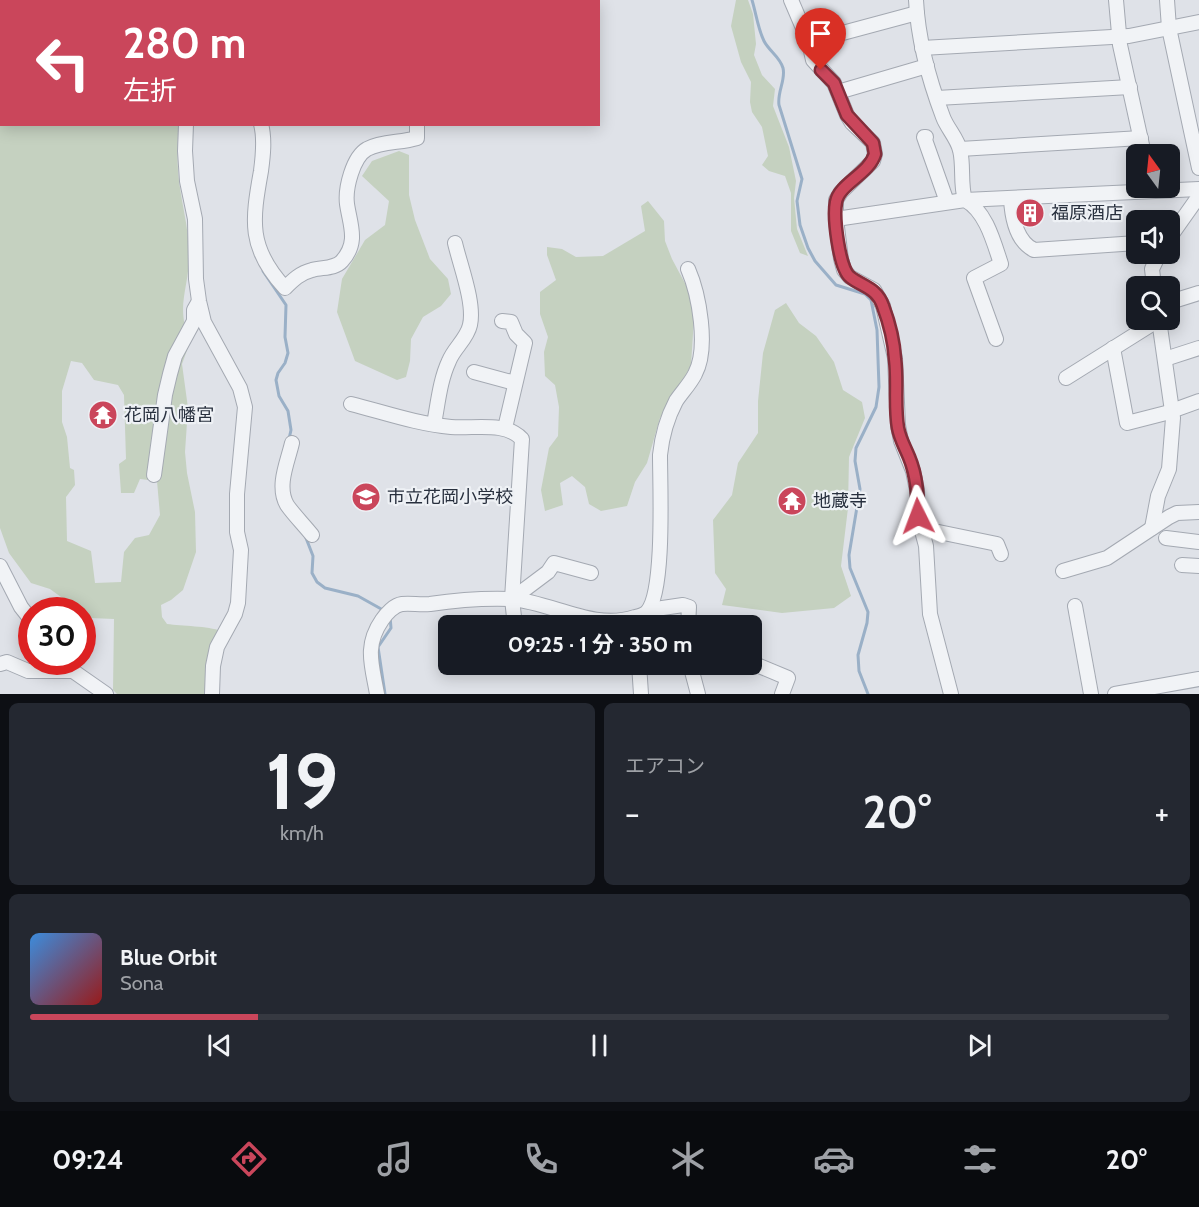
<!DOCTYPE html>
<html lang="ja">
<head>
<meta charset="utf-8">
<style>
	:root { --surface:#171b24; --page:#242831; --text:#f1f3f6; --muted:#9ea1a6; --line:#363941; --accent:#ca465b }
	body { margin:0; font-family:Cabin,"Noto Sans JP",sans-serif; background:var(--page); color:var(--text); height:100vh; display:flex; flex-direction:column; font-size:22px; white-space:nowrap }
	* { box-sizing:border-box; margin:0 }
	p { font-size:20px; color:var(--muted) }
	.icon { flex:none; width:33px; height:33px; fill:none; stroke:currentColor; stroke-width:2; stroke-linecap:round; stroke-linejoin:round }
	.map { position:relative; height:694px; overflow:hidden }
	.side { display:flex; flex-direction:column; gap:9px; padding:9px; background:#0d0f14; flex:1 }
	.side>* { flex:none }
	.hud { position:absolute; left:0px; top:0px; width:600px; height:126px; box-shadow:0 3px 15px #0003; background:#ca465b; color:#fff; overflow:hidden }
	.needle { width:39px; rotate:345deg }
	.buttons { position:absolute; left:1126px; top:144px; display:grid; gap:12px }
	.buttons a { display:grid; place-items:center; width:54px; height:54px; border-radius:9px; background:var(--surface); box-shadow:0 3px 15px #0003; font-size:30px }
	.speed { position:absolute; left:18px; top:597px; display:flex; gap:12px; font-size:30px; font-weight:700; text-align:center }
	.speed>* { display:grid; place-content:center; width:78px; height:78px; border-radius:50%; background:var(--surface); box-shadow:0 3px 15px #0003; line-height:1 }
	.speed .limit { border:9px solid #d22; background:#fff; color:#111 }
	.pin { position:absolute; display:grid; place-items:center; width:51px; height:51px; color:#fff; margin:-62px -26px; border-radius:50% 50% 50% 0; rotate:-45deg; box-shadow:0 0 6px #0007 }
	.pin .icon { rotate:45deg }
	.me { position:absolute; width:66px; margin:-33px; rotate:357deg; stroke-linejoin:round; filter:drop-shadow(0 0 4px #0008) }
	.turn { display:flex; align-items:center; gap:21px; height:126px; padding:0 24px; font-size:27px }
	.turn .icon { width:78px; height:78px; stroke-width:2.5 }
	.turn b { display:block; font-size:42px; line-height:51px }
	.big { font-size:45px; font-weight:700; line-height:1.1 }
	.side .tile { flex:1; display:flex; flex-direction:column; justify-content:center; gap:9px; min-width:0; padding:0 21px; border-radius:9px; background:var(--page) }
	.side .dial { align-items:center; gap:0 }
	.dial b { font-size:78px; line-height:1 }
	.song { display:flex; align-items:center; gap:18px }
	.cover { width:72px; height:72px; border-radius:9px; background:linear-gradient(135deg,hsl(210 70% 55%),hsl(0 70% 35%)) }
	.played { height:6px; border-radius:3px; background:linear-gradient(90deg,var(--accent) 20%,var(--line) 20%) }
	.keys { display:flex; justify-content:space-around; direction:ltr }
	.heat { display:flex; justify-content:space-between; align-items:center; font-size:33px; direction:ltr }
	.side .tiles { flex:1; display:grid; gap:9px; grid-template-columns:1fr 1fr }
	.tile:last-child { grid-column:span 2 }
	.trip { position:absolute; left:438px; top:615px; width:324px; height:60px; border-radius:9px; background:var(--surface); box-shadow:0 3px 15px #0003; font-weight:700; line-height:60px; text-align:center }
	.menu { display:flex; height:96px; justify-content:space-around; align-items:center; background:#090b0e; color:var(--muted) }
	.menu .icon { width:42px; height:42px }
	.menu .selected { color:var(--accent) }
	.menu b { font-size:27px; color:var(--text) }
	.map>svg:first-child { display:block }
</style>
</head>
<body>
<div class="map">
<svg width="1199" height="694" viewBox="0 0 1199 694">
	<rect width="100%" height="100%" fill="#dfe2e8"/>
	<g fill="#c5d1c0" fill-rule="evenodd">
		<path d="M 0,0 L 85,1 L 2,2 L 2,124 L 178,125 C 178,140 177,156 178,171 C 180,199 189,226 189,255 C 189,291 175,304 190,342 L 182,364 L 188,408 L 185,452 L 187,473 L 195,512 L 196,552 L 183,590 L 171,600 L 161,605 L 162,617 L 167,624 C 182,626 208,626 221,631 L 209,694 L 117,694 L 113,690 L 114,619 L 90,618 L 50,589 L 31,583 L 9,553 L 0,528 ZM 71,361 L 82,363 L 94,380 L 118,385 L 124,395 L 126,459 L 119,464 L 121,493 L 134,493 L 140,479 L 157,481 L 160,515 L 149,535 L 135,538 L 124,552 L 121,582 L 95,583 L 91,551 L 67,541 L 66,497 L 75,485 L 74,470 L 70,468 L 67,437 L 62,422 L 62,391 Z"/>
		<path d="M 736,0 L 748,0 L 753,14 L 756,44 L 754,55 L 762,75 L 775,89 L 773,106 L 789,147 L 796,181 L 794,198 L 797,229 L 808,256 L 800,253 L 791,231 L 791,193 L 785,176 L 769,171 L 762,165 L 768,156 L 762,127 L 752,112 L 750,102 L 751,82 L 741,62 L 731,26 Z"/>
		<path d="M 399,151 L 409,155 L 409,195 L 415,220 L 430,259 L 448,279 L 451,294 L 441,306 L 423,317 L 411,339 L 410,361 L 406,377 L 397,380 L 355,361 L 337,312 L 342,279 L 365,240 L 385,225 L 389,201 L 362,176 L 372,161 Z"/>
		<path d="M 648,201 L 664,221 L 665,241 L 672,259 L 687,287 L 694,318 L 691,365 L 675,395 L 660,418 L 647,463 L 635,482 L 627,506 L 601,511 L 589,504 L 585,487 L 572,476 L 560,483 L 563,505 L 545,511 L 541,490 L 549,448 L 558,436 L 559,407 L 555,385 L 545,376 L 544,352 L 548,337 L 540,314 L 540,292 L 556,280 L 547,255 L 547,247 L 562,249 L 576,257 L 603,256 L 645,231 L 641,206 Z"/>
		<path d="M 786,303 L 799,323 L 816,336 L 834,362 L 843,390 L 862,402 L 865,418 L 849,457 L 848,508 L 841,566 L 851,596 L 834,608 L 782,613 L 722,605 L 726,589 L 715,573 L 713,520 L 732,495 L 738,463 L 758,433 L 758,401 L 763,353 L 775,310 Z"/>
	</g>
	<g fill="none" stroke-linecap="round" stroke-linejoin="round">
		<g stroke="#9ab0c7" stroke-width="3">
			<path d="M 211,0 L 211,2"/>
			<path d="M 752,0 C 756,13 758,29 764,41 C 769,51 780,57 783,68 C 786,80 777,92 779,105 L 802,179 L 797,201 L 800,225 L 808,248 L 815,261 L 836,285 L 865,294 L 871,300 L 877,330 L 879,387 L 876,407 L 856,448 L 855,461 L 860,489 L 849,555 L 850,568 L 868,612 L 867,623 L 858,655 L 859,671 L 868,694"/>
			<path d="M 263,271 L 286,305 L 285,337 L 288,353 L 285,363 L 278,373 L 276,380 L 279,396 L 288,411 L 291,430 L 289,439"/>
			<path d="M 306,538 L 313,556 L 312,573 L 317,582 L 325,588 L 358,596 L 383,610"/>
			<path d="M 385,694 L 378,647 L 391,628 L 390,616"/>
		</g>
		<g stroke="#a4a9b2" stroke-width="16">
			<g id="minor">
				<path d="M 185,0 L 185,2"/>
				<path d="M 408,0 L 408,2"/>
				<path d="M 791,0 L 809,42 L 813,60 L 834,83 L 847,115 L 852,123 L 873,143 L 875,154 L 873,161 L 841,192 L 836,200 L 836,219 L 841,259 L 844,270 L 850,277 L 874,290 L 883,306 L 895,358 L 898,425 L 901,441 L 913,471 L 917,490 L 918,516 L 926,546 L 930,614 L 951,694"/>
				<path d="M 916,0 C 918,40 929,80 943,117 C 947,128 957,138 960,150 C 964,166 960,184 965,200 L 1199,189"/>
				<path d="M 1116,0 L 1120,45 L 1144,154"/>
				<path d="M 1167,0 L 1169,28 L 1199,168"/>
				<path d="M 809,42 L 917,13"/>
				<path d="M 922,48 L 1129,36 L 1199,22"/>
				<path d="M 838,92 L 927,66"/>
				<path d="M 937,98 L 1130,87"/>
				<path d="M 186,124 L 185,151 L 187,181 L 195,219 L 196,279 L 199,301 L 204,322 L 240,388 L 245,407 L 237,494 L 237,532 L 241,550 L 238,603 L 235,614 L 217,647 L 213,666 L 212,694"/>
				<path d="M 261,124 C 265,139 263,156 261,171 C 252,221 248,248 285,288 C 293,280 300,273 312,270 C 322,267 335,269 342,261 C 359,242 350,225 347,204 C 345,188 353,157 367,149 C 382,141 401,143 417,138 L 417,124"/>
				<path d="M 926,137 L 924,137 L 947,202"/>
				<path d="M 960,149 L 1141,138"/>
				<path d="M 1011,199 C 1012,218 1016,241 1034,250 L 1137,243"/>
				<path d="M 836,219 L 965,200 C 986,211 994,243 1001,264 L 974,278 L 996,339"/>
				<path d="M 1170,237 L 1199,196"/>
				<path d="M 1154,286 L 1152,269 L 1159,254"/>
				<path d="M 1170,302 L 1199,293"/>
				<path d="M 502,321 L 511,322 L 516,334 L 525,343 L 505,428"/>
				<path d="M 1113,348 L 1127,423 L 1166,413 L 1199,401"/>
				<path d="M 1165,359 L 1199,348"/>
				<path d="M 474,372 L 515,383"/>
				<path d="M 1066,378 L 1152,324 L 1159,322"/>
				<path d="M 351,404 C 383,412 417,424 451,427 C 474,429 505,421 522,439 L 512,599 L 515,626"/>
				<path d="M 434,424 C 438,403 440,380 449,361 C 454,348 467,339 470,325 C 475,303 460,265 455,243"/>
				<path d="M 292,443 C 288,461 276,486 287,505 C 294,515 304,525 312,535"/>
				<path d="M 154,475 L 165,395 L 170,374 L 175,356 L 194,321 L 194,310 L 198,303"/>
				<path d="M 1152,528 L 1158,496 L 1169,469 L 1173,418 L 1159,320"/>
				<path d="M 923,531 L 929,530 L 997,544 L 1001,554"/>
				<path d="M 1166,538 L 1199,542"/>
				<path d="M 1182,565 L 1199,566"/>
				<path d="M 0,566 L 21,607 L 32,621"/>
				<path d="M 1063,571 L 1107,558 L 1169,517 L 1177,513 L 1199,512"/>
				<path d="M 512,599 L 548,572 L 554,563 L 591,573"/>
				<path d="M 1075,606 L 1091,694"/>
				<path d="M 649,610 L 683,605 L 689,607 L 688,626"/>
				<path d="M 66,662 L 73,671 L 106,694"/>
				<path d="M 752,663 L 788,678 L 782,694"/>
				<path d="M 0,664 L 7,662 L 28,671 L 73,671"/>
				<path d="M 639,664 L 641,694"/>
				<path d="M 690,664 L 698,694"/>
				<path d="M 377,694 C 372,665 364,646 382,620 C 386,614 394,605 402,604 C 411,603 420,605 430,604 C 457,600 483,598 511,599 C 552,602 593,631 635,617 C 640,616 644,615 647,612 C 665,592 660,485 660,455 C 662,436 667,418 676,401 C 682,392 690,384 695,374 C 709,348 699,294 688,269"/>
				<path d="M 1115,694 L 1199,679"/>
			</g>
		</g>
		<use href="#minor" stroke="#f1f3f6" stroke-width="14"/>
	</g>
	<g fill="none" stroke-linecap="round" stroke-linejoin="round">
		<g stroke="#832e3b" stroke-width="15">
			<path id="route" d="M 821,70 L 834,83 L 847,115 L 873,143 L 875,154 C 869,174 839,184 836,202 C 833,217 839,268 850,277 C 863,287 877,288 883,306 C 889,322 894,342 895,359 C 898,382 894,405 898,428 C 900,439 905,447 909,457 C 917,476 918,496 918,516"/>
		</g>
		<use href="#route" stroke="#ca465b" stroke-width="10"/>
	</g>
	<defs>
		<g id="building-disc" transform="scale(1.5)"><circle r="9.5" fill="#ca465b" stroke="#eef1f5"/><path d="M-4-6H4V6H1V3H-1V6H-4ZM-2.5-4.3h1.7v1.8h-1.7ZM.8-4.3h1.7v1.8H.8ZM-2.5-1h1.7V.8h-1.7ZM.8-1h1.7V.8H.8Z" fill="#fff"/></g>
		<g id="temple-disc" transform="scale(1.5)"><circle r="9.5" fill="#ca465b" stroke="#eef1f5"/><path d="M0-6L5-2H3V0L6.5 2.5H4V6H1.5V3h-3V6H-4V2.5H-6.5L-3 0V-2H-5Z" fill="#fff"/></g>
		<g id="school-disc" transform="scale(1.5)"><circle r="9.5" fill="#ca465b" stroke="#eef1f5"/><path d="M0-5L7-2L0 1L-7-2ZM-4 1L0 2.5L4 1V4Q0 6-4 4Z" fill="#fff"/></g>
	</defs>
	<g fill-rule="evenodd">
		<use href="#building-disc" x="1030" y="213"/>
		<use href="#temple-disc" x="103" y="415"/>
		<use href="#school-disc" x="366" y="497"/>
		<use href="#temple-disc" x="792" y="501"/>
	</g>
	<g text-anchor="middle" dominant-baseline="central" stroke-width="4.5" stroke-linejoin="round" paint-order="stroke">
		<g font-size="18" fill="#28303e" stroke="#eef1f5" text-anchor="start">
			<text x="1051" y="213">福原酒店</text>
			<text x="124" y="415">花岡八幡宮</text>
			<text x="387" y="497">市立花岡小学校</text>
			<text x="813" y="501">地蔵寺</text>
		</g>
	</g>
</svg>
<div class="buttons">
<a><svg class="needle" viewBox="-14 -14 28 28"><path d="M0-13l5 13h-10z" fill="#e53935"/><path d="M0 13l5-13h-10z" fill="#9ea1a6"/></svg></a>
<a><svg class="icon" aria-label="sound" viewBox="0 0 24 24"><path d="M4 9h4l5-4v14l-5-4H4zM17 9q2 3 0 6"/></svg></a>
<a><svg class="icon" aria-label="search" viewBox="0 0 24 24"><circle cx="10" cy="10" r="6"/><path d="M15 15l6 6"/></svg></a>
</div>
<div class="speed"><div class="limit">30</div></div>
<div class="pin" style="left:821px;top:70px;background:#d93025"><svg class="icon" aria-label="arrive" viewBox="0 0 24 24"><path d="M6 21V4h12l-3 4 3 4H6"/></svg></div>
<svg class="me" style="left:918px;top:516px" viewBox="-20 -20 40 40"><path d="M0-17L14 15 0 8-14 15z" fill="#ca465b" stroke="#fff" stroke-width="4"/></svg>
<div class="trip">09:25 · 1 分 · 350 m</div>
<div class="hud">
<div class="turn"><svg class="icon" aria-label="left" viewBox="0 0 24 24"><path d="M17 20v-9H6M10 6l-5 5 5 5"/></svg><div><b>280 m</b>左折</div></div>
</div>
</div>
<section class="side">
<div class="tiles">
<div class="tile dial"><b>19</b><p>km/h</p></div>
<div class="tile"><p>エアコン</p>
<div class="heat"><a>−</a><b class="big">20°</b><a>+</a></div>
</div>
<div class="tile">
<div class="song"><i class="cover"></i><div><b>Blue Orbit</b><p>Sona</p></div></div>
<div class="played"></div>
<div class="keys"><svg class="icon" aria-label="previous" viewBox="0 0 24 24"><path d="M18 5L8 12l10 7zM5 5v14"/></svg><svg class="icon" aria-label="pause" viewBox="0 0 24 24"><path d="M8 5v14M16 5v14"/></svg><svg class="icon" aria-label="next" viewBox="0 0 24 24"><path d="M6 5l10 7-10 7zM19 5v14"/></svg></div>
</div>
</div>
</section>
<nav class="menu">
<b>09:24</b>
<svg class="icon selected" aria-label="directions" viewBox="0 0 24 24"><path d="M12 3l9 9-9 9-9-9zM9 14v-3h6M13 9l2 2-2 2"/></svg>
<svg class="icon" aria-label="music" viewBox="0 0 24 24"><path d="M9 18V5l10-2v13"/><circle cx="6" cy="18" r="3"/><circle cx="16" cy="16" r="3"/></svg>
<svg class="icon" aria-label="phone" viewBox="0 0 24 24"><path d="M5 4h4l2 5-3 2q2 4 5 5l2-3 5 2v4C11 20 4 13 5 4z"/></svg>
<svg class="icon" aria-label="climate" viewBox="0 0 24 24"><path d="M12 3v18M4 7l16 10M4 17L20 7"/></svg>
<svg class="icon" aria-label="car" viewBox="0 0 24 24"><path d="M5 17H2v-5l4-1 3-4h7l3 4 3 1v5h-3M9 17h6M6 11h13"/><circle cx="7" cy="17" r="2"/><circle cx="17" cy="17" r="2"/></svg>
<svg class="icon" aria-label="filters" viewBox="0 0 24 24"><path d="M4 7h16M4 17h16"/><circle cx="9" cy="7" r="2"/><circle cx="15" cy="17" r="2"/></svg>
<b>20°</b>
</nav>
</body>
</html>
